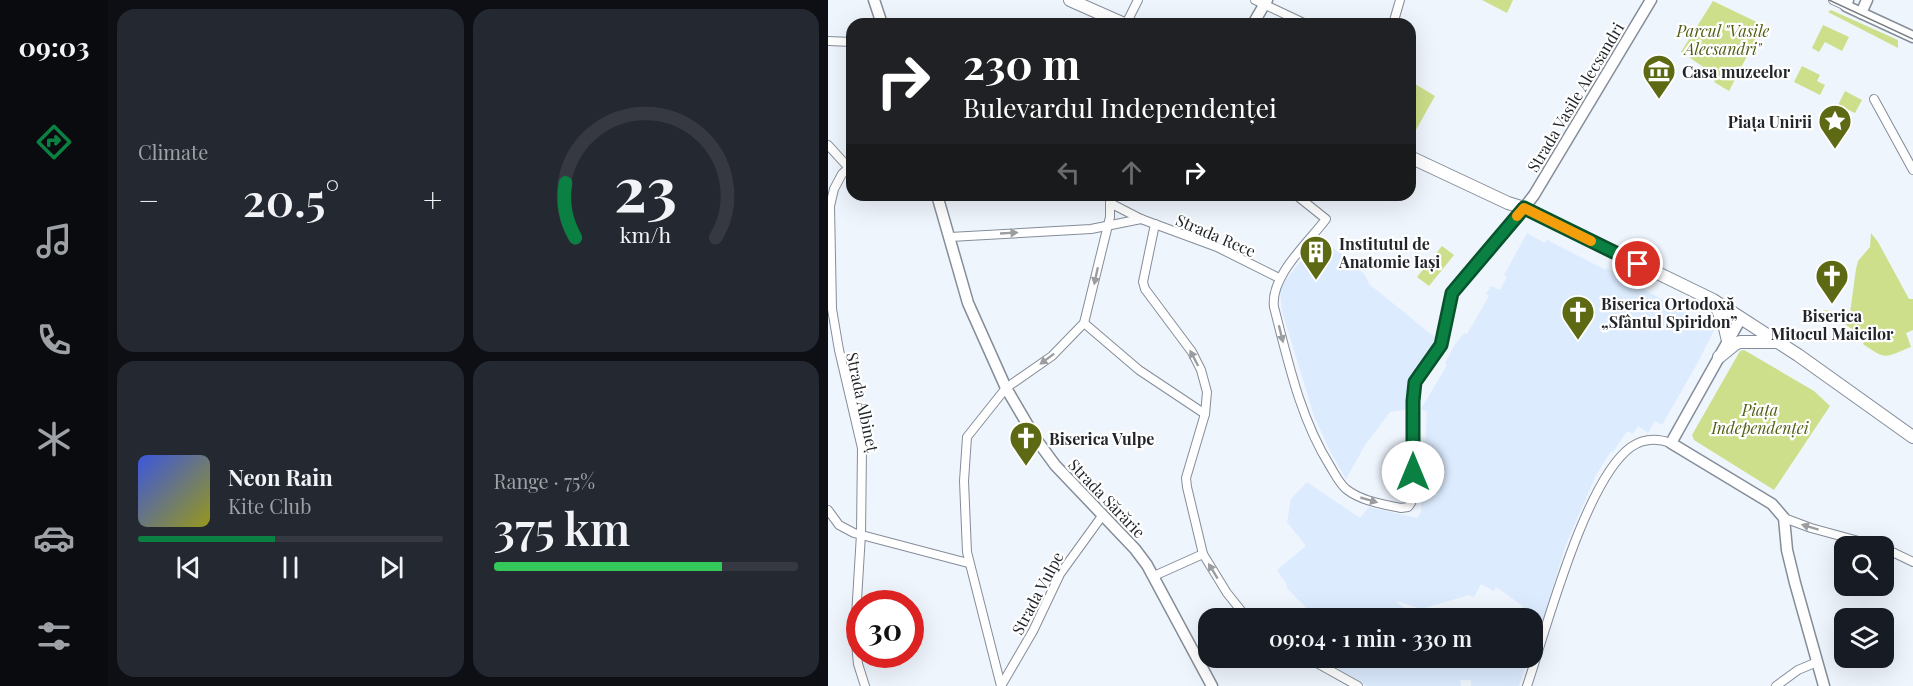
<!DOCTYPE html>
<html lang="en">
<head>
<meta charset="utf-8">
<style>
	:root { --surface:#171b24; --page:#242831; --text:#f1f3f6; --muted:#9ea1a6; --line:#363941; --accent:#0b8043 }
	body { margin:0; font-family:"Playfair Display",serif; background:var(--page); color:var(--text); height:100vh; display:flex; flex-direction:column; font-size:22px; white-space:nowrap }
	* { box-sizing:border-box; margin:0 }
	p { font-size:20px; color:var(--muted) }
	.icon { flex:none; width:33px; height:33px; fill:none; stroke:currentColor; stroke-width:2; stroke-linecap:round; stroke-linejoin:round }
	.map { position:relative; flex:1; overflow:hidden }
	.drawer { display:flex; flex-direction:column; gap:9px; padding:9px; background:#0d0f14; width:720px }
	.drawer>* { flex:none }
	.top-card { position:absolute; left:18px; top:18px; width:570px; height:183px; border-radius:18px; box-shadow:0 6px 24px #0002; background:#202124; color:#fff; overflow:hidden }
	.tools { position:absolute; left:1006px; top:536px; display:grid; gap:12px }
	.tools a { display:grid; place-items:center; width:60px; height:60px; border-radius:12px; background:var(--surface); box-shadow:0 6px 24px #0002; font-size:30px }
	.speed { position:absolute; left:18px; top:590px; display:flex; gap:12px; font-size:30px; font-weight:700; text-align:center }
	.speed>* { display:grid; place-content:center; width:78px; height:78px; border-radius:50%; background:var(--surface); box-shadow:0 6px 24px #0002; line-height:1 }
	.speed .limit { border:9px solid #d22; background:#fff; color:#111 }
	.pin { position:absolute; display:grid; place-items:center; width:51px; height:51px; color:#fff; margin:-26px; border:3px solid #fff; border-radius:50%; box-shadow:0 2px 6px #0007 }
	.me { position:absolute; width:66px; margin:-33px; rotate:0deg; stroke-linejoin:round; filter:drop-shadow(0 0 4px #0008) }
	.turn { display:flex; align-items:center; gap:21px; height:126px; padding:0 18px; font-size:27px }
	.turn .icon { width:78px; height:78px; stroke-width:2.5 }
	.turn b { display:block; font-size:42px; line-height:51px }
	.lanes { display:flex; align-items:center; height:57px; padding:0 18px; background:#0003; justify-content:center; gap:30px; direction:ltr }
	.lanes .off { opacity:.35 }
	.big { font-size:45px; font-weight:600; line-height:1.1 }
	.drawer .tile { flex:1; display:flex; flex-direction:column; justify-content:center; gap:9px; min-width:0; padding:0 21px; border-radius:18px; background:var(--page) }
	.drawer .dial { align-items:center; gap:0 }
	.dial svg { height:156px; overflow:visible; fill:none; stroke:var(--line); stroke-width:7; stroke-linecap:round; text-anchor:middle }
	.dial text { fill:var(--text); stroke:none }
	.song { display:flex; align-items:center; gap:18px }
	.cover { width:72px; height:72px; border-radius:9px; background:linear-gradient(135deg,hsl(230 70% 55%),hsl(60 70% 35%)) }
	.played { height:6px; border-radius:3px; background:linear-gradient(90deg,var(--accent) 45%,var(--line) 45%) }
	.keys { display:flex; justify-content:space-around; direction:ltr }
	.heat { display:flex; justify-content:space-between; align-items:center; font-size:33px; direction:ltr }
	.charge { height:9px; border-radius:4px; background:linear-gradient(90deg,#34c759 75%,var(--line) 0) }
	.drawer .tiles { flex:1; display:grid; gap:9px; grid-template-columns:repeat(2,1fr) }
	.trip { position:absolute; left:370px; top:608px; width:345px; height:60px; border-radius:18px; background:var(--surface); box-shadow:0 6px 24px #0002; font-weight:600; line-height:60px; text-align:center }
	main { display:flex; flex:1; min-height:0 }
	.tabs { display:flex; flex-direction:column; width:108px; justify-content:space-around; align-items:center; background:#090b0e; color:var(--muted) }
	.tabs .icon { width:42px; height:42px }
	.tabs .current { color:var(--accent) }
	.tabs b { font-size:27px; color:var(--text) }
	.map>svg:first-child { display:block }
</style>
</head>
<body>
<main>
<nav class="tabs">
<b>09:03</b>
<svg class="icon current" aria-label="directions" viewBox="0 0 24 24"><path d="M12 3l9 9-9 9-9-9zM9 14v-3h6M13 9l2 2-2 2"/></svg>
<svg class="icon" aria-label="music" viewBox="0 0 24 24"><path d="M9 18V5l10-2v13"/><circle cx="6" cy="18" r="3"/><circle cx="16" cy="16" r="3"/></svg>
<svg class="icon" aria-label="phone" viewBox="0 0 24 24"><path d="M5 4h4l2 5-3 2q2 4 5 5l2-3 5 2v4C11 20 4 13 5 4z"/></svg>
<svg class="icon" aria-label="climate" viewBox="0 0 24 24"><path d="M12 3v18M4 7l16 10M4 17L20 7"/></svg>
<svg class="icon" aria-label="car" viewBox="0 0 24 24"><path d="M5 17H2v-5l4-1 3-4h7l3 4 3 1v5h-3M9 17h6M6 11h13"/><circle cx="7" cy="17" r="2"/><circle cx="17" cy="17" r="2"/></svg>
<svg class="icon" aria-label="filters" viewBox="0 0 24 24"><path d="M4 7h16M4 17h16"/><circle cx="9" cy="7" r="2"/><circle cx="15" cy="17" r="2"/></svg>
</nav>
<section class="drawer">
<div class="tiles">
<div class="tile"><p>Climate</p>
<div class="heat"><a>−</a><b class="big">20.5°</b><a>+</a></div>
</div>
<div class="tile dial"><svg viewBox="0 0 100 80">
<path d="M14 69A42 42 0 1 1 86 69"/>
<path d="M14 69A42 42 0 0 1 9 41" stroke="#0b8043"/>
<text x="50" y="56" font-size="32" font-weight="700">23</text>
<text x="50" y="72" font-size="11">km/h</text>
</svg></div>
<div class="tile">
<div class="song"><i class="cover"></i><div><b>Neon Rain</b><p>Kite Club</p></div></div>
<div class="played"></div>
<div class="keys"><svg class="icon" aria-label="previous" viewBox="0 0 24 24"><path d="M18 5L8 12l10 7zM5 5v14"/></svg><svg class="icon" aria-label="pause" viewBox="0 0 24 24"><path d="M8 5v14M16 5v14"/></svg><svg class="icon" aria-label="next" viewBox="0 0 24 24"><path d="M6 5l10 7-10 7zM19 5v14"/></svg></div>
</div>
<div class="tile"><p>Range · 75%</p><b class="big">375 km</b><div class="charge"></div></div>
</div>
</section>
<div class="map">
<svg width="1085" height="686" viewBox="0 0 1085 686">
	<rect width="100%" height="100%" fill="#eff5fd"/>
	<g fill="#dcebfe">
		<path d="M 699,233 L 717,243 L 719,240 L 778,270 L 779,268 L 787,273 L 792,278 L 798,278 L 808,283 L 808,285 L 867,318 L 868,316 L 888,327 L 869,364 L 834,425 L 827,421 L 820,433 L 810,426 L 805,434 L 799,431 L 785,452 L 783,451 L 768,475 L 737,547 L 718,611 L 713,623 L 692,612 L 695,606 L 668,587 L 666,591 L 653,584 L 646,597 L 641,595 L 593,609 L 569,601 L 570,603 L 587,616 L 626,609 L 626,618 L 488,618 L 458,587 L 459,585 L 449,570 L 478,546 L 459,522 L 463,499 L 479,482 L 532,518 L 541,507 L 589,518 L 593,512 L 599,412 L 593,409 L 619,365 L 617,363 L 626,346 L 636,333 L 639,334 L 661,296 L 658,294 L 663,286 L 672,290 L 679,277 L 676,275 Z"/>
		<path d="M 497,242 L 525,263 L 537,275 L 541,284 L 609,339 L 608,346 L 582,378 L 577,410 L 562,412 L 537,445 L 518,479 L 502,451 L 486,416 L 454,311 L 452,291 L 453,286 L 487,243 Z"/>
		<path d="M 488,657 L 701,657 L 691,686 L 643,686 L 643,680 L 632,680 L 633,686 L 539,686 Z"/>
	</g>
	<g fill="#cddf8b">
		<path d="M 654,0 L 685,0 L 679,13 Z"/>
		<path d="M 885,1 L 935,25 L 901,91 L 886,82 L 889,76 L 853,52 Z"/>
		<path d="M 1003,10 L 1070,40 L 1070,48 L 1000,12 Z"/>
		<path d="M 995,25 L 1021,37 L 1014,51 L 997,42 L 991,52 L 984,48 Z"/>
		<path d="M 974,66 L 992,75 L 989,81 L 997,85 L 992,95 L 966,82 Z"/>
		<path d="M 582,81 L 607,96 L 584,137 L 582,135 Z"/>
		<path d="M 1017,91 L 1034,100 L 1027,113 L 1010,105 Z"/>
		<path d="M 1043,233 L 1050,242 L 1081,299 L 1085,299 L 1085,330 L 1078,333 L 1083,347 C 1057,357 1059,361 1035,344 L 1038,338 L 995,310 L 1022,313 L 1028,269 L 1030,261 L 1042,247 Z"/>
		<path d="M 614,246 L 626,255 L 601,286 L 589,277 Z"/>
		<path d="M 916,350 L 986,391 L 1002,406 L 946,490 L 866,440 L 864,435 L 912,351 Z"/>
	</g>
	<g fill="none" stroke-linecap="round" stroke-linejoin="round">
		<g stroke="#848d99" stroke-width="10">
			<g id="street">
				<path d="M 427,0 L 478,24"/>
				<path d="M 1005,0 L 1018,6"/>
				<path d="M 298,24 L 310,0"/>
				<path d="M 565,24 L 572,0"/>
				<path d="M 0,41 L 24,42"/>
				<path d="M 1046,99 L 1085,170"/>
				<path d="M 0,145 L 21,168"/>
				<path d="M 24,165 L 14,174 L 6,189 L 2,206 L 4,309 L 11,350 L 34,448 L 33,534 L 27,633 L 30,664 L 37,686"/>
				<path d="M 468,195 L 498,219 C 480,243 442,276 446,307 C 460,361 472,418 502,466 C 507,474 511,483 518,489 C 533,501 554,504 573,508 L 580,507 L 583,503 L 585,401 L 587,383 L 613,345 L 624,293 L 696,208"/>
				<path d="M 282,203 L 313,219 L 389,247 L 451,278"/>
				<path d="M 327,224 L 315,282 L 317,289 L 364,352 L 373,370 L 379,392 L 377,414 L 358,478 L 359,487 L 375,554 L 399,593 L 419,618"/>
				<path d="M 122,237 L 263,229 L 313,219"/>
				<path d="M 256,323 L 311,370 L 377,414"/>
				<path d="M 0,510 L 11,525 L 26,533 L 140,563"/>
				<path d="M 956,518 L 983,528 L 1049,546"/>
				<path d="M 1056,548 L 1085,562"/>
				<path d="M 326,576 L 375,554"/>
				<path d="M 478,657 L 530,686"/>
				<path d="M 173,686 L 139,552 L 136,481 L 139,437 L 178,388 L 224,356 L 256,323 L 282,217 L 282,203 L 287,195"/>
				<path d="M 173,686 L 205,631 L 232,574 L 274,516"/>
				<path d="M 699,686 C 718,630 757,480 803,447 C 816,438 829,438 843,443"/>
				<path d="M 948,686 L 970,670 L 989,662"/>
			</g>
		</g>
		<g stroke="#848d99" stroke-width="13">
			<g id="secondary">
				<path d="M 46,0 L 54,24"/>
				<path d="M 1020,0 L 1018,6 L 1085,37"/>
				<path d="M 1033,13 L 1039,0"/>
				<path d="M 425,24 L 439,0"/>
				<path d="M 109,195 L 140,303 L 178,388 L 208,439 L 227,465 L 307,549 L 319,565 L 384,686"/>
				<path d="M 696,208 L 706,195 L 823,0"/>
				<path d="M 913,318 L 843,443 L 944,504 L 956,518 L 959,550 L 967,583 L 996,686"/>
			</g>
		</g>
		<g stroke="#848d99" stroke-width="14">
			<g id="primary">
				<path d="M 242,0 L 296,24"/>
				<path d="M 582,157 L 680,203 L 696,208 L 885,300 L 970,355 L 1085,437"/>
				<path d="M 886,301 L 896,324 L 900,341"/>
				<path d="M 891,357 L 907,344 L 912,342 L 949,342"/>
			</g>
		</g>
		<use href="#street" stroke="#fff" stroke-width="8"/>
		<use href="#secondary" stroke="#fff" stroke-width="10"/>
		<use href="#primary" stroke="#fff" stroke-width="12"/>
		<path stroke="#7a7f85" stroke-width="1.5" d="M 1001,0 L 1085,39"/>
	</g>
	<defs><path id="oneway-solid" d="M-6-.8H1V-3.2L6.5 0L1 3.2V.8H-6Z" transform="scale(1.5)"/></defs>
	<g fill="#9c9da0">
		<use href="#oneway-solid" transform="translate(181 233) rotate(-3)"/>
		<use href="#oneway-solid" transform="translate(268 276) rotate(102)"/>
		<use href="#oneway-solid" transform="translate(453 334) rotate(76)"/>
		<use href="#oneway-solid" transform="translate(366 358) rotate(-118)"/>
		<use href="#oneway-solid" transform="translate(219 359) rotate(143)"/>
		<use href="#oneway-solid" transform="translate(541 500) rotate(16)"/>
		<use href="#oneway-solid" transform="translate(982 527) rotate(-163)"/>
		<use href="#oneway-solid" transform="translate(385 571) rotate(-121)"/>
	</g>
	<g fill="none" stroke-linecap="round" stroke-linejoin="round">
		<g stroke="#07532c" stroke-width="15">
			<path id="route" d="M 585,472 L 585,401 L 587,382 L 613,345 L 624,293 L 696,208 L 810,264"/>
		</g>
		<use href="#route" stroke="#0b8043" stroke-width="10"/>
		<path stroke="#f59e0b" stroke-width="10" d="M 689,216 L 696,208 L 763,241"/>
	</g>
	<defs>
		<g id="museum-pin" transform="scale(1.725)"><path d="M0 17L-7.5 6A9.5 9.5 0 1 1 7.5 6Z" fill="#5d6a13" stroke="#fff"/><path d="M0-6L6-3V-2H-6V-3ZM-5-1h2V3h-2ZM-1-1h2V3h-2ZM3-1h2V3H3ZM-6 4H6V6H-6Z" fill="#fff"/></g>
		<g id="sight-pin" transform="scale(1.725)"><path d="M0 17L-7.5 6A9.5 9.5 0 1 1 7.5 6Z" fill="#5d6a13" stroke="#fff"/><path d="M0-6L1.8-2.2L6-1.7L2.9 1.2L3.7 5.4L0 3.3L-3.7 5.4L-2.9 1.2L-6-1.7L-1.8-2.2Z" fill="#fff"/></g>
		<g id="building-pin" transform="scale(1.725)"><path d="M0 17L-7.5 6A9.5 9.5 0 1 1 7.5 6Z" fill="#5d6a13" stroke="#fff"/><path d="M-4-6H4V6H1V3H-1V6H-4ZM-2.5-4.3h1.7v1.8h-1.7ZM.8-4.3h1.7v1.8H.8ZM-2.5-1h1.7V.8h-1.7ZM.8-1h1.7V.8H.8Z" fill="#fff"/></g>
		<g id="church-pin" transform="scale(1.725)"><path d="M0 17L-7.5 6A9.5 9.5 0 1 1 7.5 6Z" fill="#5d6a13" stroke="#fff"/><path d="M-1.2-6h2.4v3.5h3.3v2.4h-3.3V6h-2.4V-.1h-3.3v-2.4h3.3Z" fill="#fff"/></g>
	</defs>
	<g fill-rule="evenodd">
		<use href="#museum-pin" x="831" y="71"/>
		<use href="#sight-pin" x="1007" y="121"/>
		<use href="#building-pin" x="488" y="252"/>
		<use href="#church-pin" x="1004" y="276"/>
		<use href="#church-pin" x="750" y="312"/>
		<use href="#church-pin" x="198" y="438"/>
	</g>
	<g text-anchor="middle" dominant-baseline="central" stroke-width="4.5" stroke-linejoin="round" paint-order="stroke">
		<g font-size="16" font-style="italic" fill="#515d13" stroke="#fff">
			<text x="895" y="30">Parcul "Vasile<tspan x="895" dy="18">Alecsandri"</tspan></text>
			<text x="932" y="409">Piața<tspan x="932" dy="18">Independenței</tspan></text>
		</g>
		<g font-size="16" font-weight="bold" fill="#22262b" stroke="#fff" text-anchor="start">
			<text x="854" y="71">Casa muzeelor</text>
			<text x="984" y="121" text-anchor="end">Piața Unirii</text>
			<text x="511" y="243">Institutul de<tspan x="511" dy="18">Anatomie Iași</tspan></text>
			<text x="773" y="303">Biserica Ortodoxă<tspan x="773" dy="18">„Sfântul Spiridon”</tspan></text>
			<text x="1004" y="315" text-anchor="middle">Biserica<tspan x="1004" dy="18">Mitocul Maicilor</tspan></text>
			<text x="221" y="438">Biserica Vulpe</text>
		</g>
		<g font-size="16" fill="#22262b" stroke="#fff">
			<text transform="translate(747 97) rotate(-59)">Strada Vasile Alecsandri</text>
			<text transform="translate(388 235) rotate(23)">Strada Rece</text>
			<text transform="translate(35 402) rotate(78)">Strada Albineț</text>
			<text transform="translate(279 498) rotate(46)">Strada Sărărie</text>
			<text transform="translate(209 593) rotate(-62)">Strada Vulpe</text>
		</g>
	</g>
</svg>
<div class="tools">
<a><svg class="icon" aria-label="search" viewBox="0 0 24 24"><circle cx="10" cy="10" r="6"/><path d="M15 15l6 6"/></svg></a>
<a><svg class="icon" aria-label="layers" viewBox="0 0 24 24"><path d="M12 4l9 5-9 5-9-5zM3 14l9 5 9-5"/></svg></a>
</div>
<div class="speed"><div class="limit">30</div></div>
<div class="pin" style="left:810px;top:264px;background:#d93025"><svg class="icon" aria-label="arrive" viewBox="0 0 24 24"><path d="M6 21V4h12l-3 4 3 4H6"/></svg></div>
<svg class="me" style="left:585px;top:472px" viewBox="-20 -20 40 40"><circle r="19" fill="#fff"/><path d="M0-13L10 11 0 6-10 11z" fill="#0b8043"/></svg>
<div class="trip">09:04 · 1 min · 330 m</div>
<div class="top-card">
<div class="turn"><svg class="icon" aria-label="right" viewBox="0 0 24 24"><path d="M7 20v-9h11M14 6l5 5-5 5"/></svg><div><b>230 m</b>Bulevardul Independenței</div></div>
<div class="lanes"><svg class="icon off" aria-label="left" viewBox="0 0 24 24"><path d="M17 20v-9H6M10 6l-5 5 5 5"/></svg><svg class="icon off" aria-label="ahead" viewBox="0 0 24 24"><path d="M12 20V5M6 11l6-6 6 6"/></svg><svg class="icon" aria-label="right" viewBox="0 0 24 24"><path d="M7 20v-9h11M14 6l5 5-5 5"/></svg></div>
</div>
</div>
</main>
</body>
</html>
